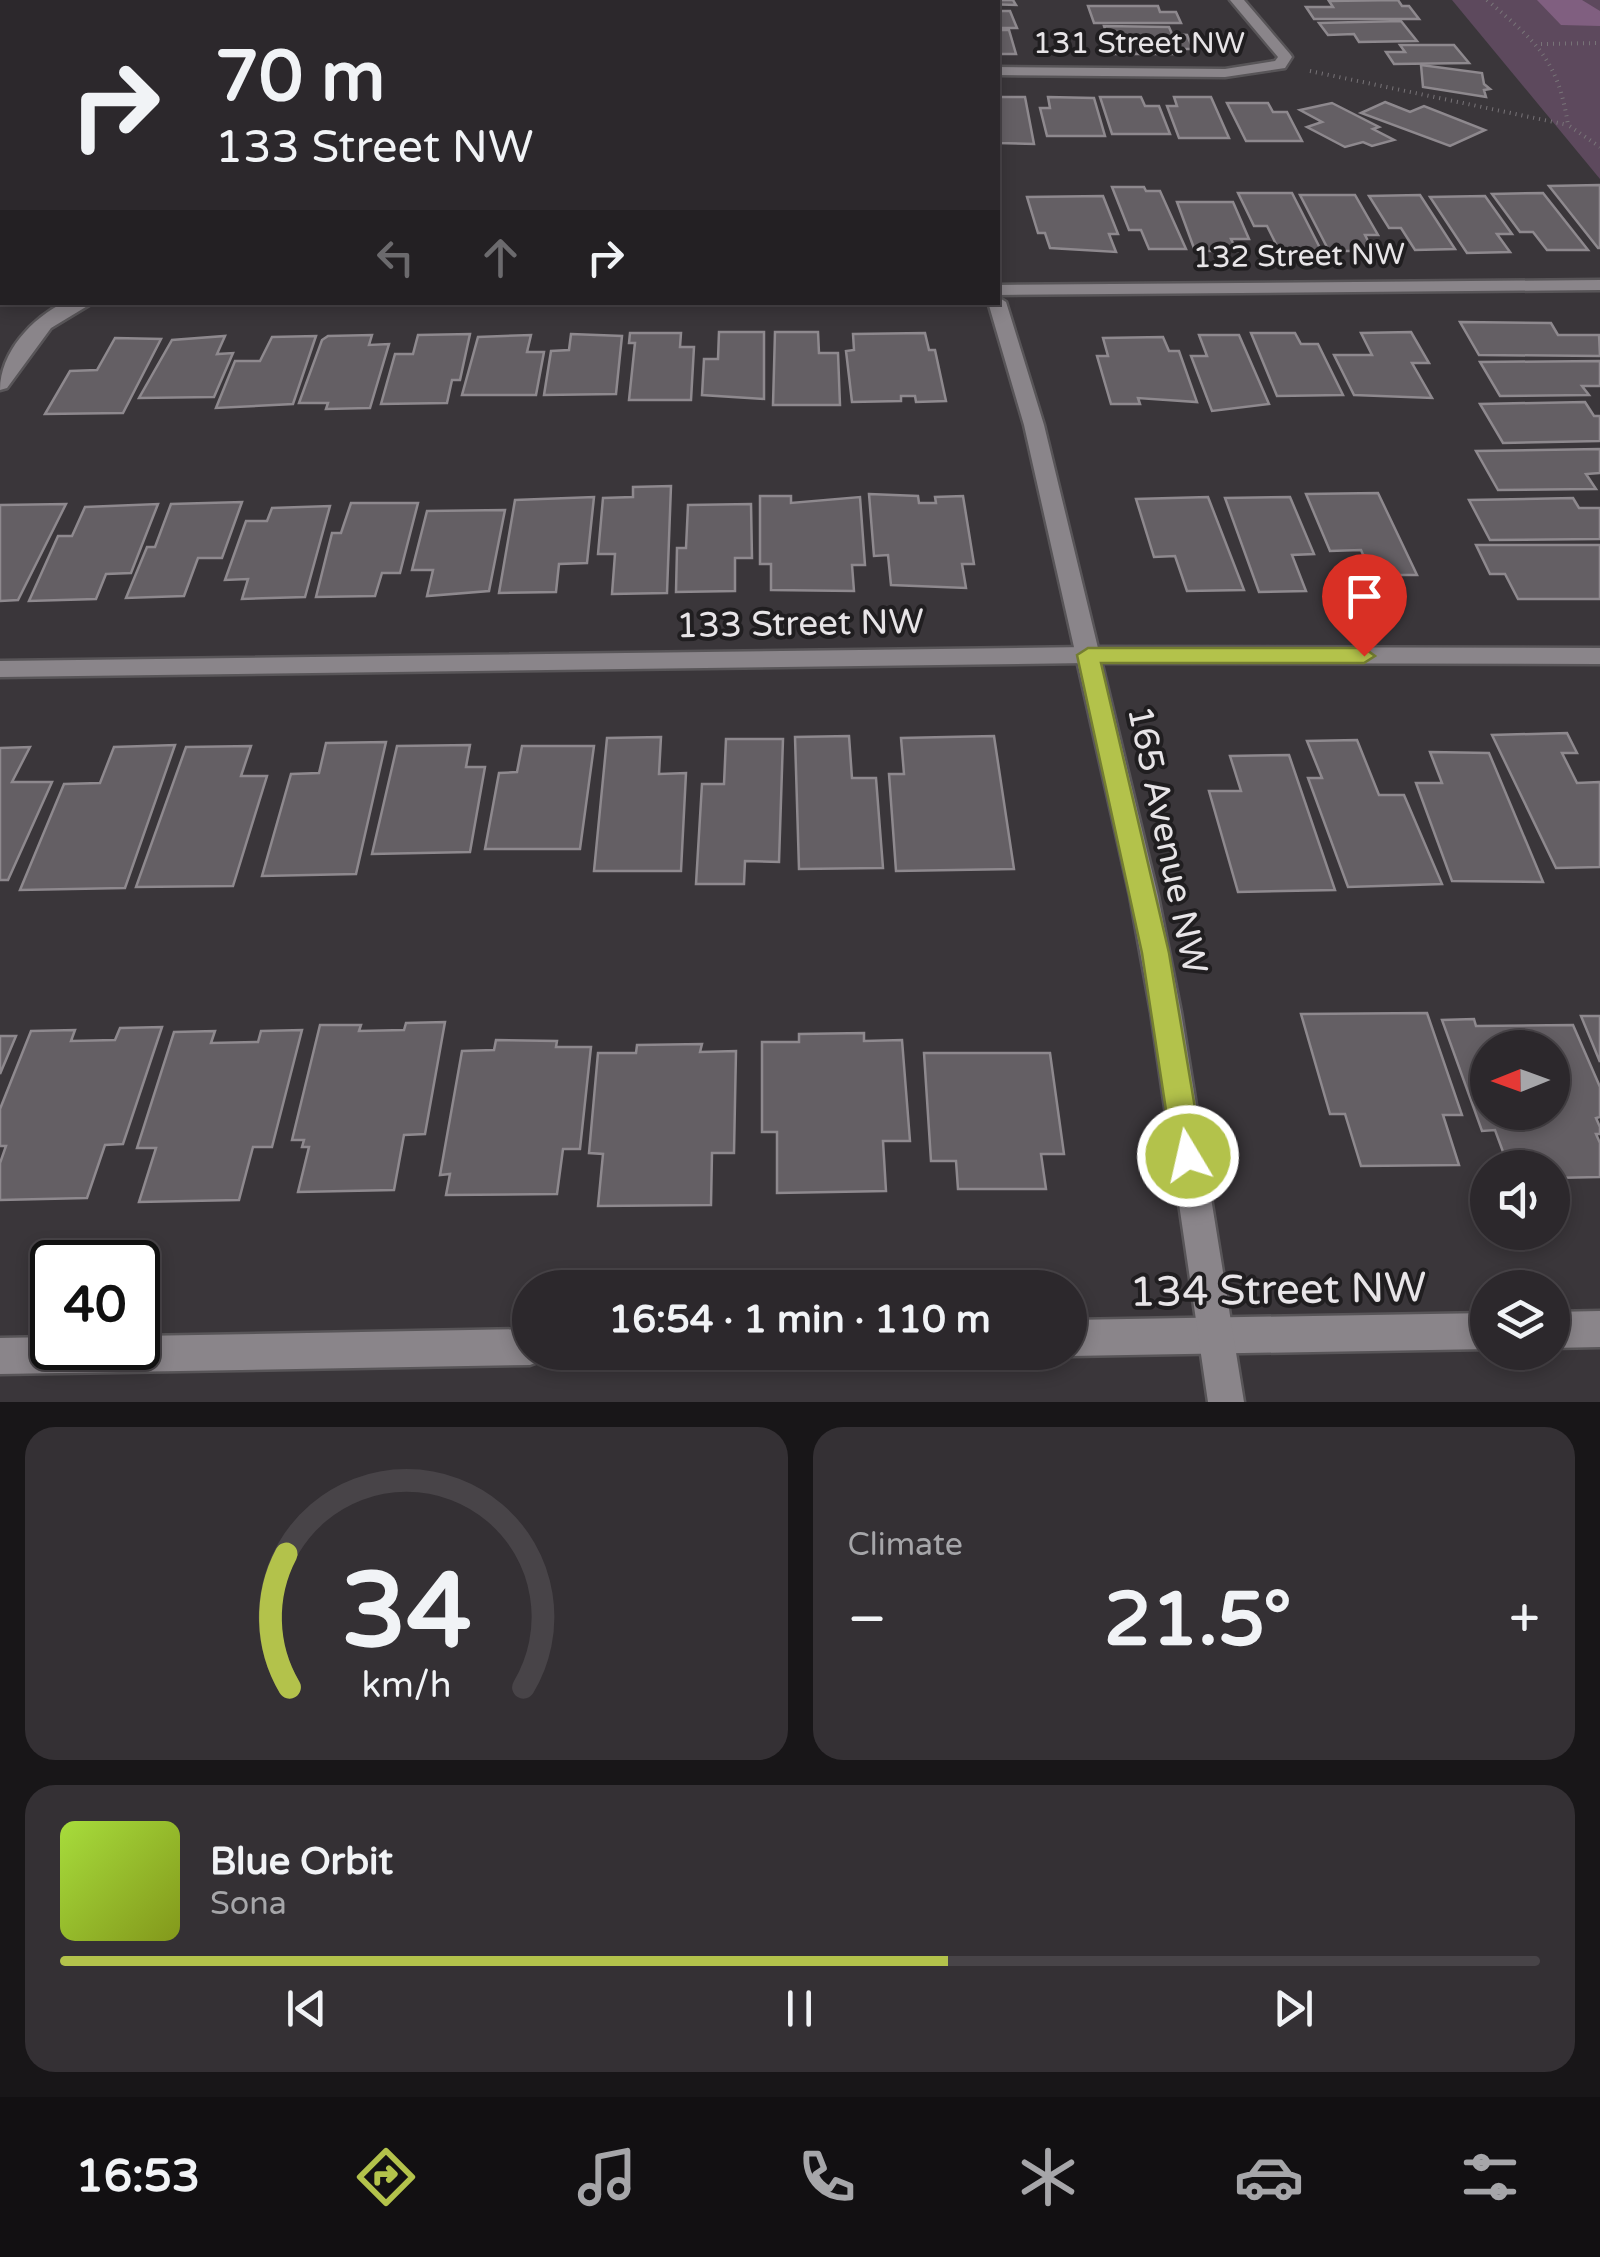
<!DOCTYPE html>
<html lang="en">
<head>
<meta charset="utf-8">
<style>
	:root { --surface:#2c282c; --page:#343034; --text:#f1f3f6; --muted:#a6a6a9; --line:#484448; --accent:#b3c24b }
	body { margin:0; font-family:"Varela Round",sans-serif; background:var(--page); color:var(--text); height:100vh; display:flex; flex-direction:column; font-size:38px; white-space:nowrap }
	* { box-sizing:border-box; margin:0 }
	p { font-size:32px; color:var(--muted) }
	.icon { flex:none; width:55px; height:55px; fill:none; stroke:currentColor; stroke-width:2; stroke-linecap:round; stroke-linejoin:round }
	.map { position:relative; height:1402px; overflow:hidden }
	.details { display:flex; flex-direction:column; gap:25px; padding:25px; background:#181618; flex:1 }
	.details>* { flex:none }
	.hud { position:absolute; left:0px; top:0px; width:1000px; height:305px; box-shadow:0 5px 15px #0003,0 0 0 2px var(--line); background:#2c282c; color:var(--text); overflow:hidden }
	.needle { width:65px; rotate:269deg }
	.tools { position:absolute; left:1470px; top:1030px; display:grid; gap:20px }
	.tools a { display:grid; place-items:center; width:100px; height:100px; border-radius:50%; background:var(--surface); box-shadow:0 5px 15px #0003,0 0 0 2px var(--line); font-size:50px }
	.speed { position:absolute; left:30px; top:1240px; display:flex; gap:20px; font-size:50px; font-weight:700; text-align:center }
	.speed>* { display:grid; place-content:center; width:130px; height:130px; border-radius:50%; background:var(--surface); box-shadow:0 5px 15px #0003,0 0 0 2px var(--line); line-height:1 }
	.speed .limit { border:5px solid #111; border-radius:15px; background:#fff; color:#111 }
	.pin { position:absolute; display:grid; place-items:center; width:85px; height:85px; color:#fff; margin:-102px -42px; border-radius:50% 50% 50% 0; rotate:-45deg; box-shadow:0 0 10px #0007 }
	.pin .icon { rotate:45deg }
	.me { position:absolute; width:110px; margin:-55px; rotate:351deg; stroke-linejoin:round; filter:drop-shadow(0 0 8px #0008) }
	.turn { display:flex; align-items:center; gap:35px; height:210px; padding:0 50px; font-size:45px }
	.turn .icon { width:130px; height:130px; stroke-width:2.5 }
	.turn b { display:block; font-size:70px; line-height:85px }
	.lanes { display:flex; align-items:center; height:95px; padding:0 50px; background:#0003; justify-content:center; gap:50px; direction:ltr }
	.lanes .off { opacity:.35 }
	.big { font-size:75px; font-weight:700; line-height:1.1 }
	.details .widget { flex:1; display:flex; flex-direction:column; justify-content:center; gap:15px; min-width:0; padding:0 35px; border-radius:30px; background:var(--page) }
	.details .dial { align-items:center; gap:0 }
	.dial svg { height:260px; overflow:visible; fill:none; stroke:var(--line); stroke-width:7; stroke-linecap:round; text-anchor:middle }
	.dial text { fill:var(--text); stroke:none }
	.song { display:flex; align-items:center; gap:30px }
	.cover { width:120px; height:120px; border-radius:15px; background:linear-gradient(135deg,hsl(80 70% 55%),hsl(70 70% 35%)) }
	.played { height:10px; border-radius:5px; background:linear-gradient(90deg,var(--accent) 60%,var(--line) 60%) }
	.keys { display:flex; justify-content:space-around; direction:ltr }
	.heat { display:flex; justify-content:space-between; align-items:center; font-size:55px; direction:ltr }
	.details .tiles { flex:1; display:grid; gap:25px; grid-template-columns:1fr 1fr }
	.widget:last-child { grid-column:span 2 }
	.trip { position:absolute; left:512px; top:1270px; width:575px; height:100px; border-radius:50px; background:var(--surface); box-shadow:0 5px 15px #0003,0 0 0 2px var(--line); font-weight:700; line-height:100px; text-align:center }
	.tab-bar { display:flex; height:160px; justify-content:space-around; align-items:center; background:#121012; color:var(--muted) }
	.tab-bar .icon { width:70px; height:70px }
	.tab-bar .on { color:var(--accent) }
	.tab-bar b { font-size:45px; color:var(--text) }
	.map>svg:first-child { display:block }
</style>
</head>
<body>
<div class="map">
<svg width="1600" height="1402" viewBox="0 0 1600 1402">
	<rect width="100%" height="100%" fill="#3a363a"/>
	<path fill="#5d495d" d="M 1452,0 L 1600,0 L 1600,179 Z"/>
	<path fill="#805f80" d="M 1537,0 L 1582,0 L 1600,11 L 1600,26 L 1561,25 Z"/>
	<g fill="#645f64" stroke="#8e898e" stroke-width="2.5" fill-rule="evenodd">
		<path d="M 912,0 L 1013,0 L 1016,5 L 913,2 Z"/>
		<path d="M 1398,0 L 1402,6 L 1409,6 L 1419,19 L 1314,19 L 1306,7 L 1333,7 L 1329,1 Z"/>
		<path d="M 1088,6 L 1158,6 L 1160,12 L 1176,12 L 1181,23 L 1094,23 Z"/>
		<path d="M 998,11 L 1010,11 L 1017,28 L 998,28 Z"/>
		<path d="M 1401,21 L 1417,41 L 1359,42 L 1354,34 L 1328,35 L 1319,23 Z"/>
		<path d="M 1104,26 L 1169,27 L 1172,34 L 1187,35 L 1193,49 L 1173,49 L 1175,54 L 1114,54 L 1111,44 L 1121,44 L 1118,35 L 1107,35 Z"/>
		<path d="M 998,30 L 1009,30 L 1016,54 L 998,54 Z"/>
		<path d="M 1400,45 L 1454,45 L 1469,63 L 1394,64 L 1386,52 L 1405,52 Z"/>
		<path d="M 1421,65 L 1482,73 L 1484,84 L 1490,89 L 1484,90 L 1486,97 L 1423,87 Z"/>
		<path d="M 998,97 L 1025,97 L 1034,144 L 998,143 Z"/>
		<path d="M 1048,97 L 1094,98 L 1105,136 L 1047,136 L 1040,108 L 1050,108 Z"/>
		<path d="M 1100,97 L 1141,97 L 1145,106 L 1159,106 L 1170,134 L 1112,134 Z"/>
		<path d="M 1174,97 L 1211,97 L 1229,138 L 1179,138 L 1167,106 L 1177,106 Z"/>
		<path d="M 1385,102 L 1410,112 L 1424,106 L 1485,130 L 1450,146 L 1361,113 Z"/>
		<path d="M 1227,103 L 1268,103 L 1273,112 L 1287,112 L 1302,141 L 1246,141 Z"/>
		<path d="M 1332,103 L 1379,127 L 1373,129 L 1394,140 L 1372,146 L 1363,142 L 1345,147 L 1307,127 L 1322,122 L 1300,110 Z"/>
		<path d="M 1600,185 L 1600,248 L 1598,248 L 1549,186 Z"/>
		<path d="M 1112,187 L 1144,187 L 1146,191 L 1160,191 L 1186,249 L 1149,249 L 1141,230 L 1129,230 Z"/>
		<path d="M 1238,193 L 1292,193 L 1323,254 L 1281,254 L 1267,226 L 1254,226 Z"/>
		<path d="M 1543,193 L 1588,250 L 1547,250 L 1533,232 L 1520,232 L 1492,194 Z"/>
		<path d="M 1300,195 L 1355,195 L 1378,235 L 1365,235 L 1373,251 L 1329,251 Z"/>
		<path d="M 1420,195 L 1455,249 L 1415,250 L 1401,228 L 1389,228 L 1369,196 Z"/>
		<path d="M 1103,196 L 1118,234 L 1109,234 L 1116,252 L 1050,248 L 1045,233 L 1038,233 L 1027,197 Z"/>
		<path d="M 1485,196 L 1512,234 L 1497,234 L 1510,252 L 1467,253 L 1430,197 Z"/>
		<path d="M 1177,202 L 1233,202 L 1249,239 L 1231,239 L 1237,251 L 1195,251 Z"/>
		<path d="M 1460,322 L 1551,323 L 1558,335 L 1599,335 L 1600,356 L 1479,355 Z"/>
		<path d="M 719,332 L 764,332 L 764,399 L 702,395 L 704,359 L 718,359 Z"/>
		<path d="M 775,332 L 818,332 L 819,353 L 838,353 L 840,405 L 773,405 Z"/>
		<path d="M 1411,332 L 1429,363 L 1412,363 L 1432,398 L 1354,395 L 1334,355 L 1372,355 L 1361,333 Z"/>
		<path d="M 630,333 L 681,333 L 680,347 L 694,347 L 691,400 L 629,400 L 635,343 L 629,343 Z"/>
		<path d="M 925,333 L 929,350 L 935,350 L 946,401 L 916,402 L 915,396 L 901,396 L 901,401 L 852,402 L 846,351 L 854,350 L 853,334 Z"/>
		<path d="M 1251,333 L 1295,333 L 1301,344 L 1318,344 L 1343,395 L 1277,396 Z"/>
		<path d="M 470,334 L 460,380 L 452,380 L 447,403 L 381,404 L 395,354 L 413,354 L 418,335 Z"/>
		<path d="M 571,334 L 622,336 L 616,394 L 544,395 L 551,351 L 569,350 Z"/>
		<path d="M 372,335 L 369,345 L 389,344 L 370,408 L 326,409 L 328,403 L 299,403 L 322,340 L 328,336 Z"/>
		<path d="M 531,335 L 527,352 L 544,352 L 536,395 L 462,395 L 478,337 Z"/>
		<path d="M 1199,335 L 1239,335 L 1269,404 L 1212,411 L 1191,356 L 1207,356 Z"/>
		<path d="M 225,336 L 217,354 L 233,353 L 214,397 L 139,398 L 172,340 Z"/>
		<path d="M 316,336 L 293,404 L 216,408 L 235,361 L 260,361 L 272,337 Z"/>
		<path d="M 1163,337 L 1169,351 L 1179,351 L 1197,402 L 1138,398 L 1140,404 L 1111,404 L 1097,356 L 1108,356 L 1103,338 Z"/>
		<path d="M 115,338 L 161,339 L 123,413 L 45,414 L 70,371 L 97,370 Z"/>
		<path d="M 1600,361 L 1600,386 L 1582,386 L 1589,395 L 1500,396 L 1480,362 Z"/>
		<path d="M 1585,402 L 1594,416 L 1600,416 L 1600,441 L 1503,443 L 1480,404 Z"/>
		<path d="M 1600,449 L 1600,473 L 1586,474 L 1596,489 L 1498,490 L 1476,451 Z"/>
		<path d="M 671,486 L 667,593 L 612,594 L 615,554 L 598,554 L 603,498 L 633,497 L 633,487 Z"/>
		<path d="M 1378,493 L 1417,575 L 1372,575 L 1361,550 L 1330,551 L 1306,494 Z"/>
		<path d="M 869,494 L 918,496 L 919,503 L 936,503 L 935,497 L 963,496 L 974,564 L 962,564 L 966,588 L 891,585 L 888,555 L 874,556 Z"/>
		<path d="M 760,496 L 791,496 L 791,503 L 860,497 L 865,565 L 852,565 L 854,591 L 771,590 L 771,564 L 760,564 Z"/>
		<path d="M 594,497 L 587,563 L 559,564 L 556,592 L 499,593 L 515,500 Z"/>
		<path d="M 1208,497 L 1244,590 L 1187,591 L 1175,556 L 1154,557 L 1136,499 Z"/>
		<path d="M 1290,497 L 1314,554 L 1292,555 L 1306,591 L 1259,592 L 1225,498 Z"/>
		<path d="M 1573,498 L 1579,508 L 1600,508 L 1600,539 L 1490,540 L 1469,500 Z"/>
		<path d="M 242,502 L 222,558 L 198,558 L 184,596 L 126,598 L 147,547 L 155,547 L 171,504 Z"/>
		<path d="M 351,503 L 418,503 L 400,573 L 382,573 L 375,596 L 316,597 L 332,533 L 341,533 Z"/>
		<path d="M 66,504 L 18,600 L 0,601 L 0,505 Z"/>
		<path d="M 158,504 L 131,573 L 106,574 L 96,599 L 29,601 L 58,536 L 72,536 L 85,507 Z"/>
		<path d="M 751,504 L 752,558 L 735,558 L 735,591 L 676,592 L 677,548 L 686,548 L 688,505 Z"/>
		<path d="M 330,506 L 305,597 L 242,599 L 248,579 L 225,580 L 246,521 L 267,521 L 272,508 Z"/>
		<path d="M 505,510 L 489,591 L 427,596 L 433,570 L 412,570 L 427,511 Z"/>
		<path d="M 1476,545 L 1600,545 L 1600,599 L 1518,599 L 1505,574 L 1490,574 Z"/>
		<path d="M 1567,733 L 1577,753 L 1562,753 L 1577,783 L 1600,782 L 1600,867 L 1556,868 L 1492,735 Z"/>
		<path d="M 849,736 L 852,778 L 876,778 L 883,868 L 799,869 L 795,737 Z"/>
		<path d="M 994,736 L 1014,869 L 896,871 L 889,774 L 904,774 L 901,738 Z"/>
		<path d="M 661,737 L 659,774 L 686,773 L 681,871 L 594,871 L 607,738 Z"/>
		<path d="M 726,739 L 783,739 L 779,862 L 745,861 L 744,884 L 696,884 L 702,784 L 724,784 Z"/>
		<path d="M 1357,740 L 1379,795 L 1404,795 L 1442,884 L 1348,887 L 1308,778 L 1322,778 L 1307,741 Z"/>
		<path d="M 386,742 L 356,874 L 262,876 L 291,774 L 319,773 L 326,743 Z"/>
		<path d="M 175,745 L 125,888 L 20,890 L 64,784 L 100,783 L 114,747 Z"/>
		<path d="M 470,745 L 466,767 L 485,767 L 470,852 L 372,854 L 397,746 Z"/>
		<path d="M 251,746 L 241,776 L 267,776 L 233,886 L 136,887 L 186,747 Z"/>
		<path d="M 522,746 L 594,746 L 580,849 L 485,849 L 499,773 L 517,772 Z"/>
		<path d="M 30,747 L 12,782 L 52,782 L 8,880 L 0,880 L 0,748 Z"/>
		<path d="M 1430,752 L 1489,753 L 1543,882 L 1452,881 L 1416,783 L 1442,783 Z"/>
		<path d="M 1289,755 L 1335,890 L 1238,892 L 1209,791 L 1241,791 L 1230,756 Z"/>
		<path d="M 1427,1013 L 1462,1115 L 1443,1115 L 1459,1165 L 1361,1166 L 1345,1114 L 1330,1114 L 1301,1014 Z"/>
		<path d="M 1581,1016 L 1600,1016 L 1600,1062 Z"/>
		<path d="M 1474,1019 L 1476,1026 L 1573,1025 L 1600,1087 L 1600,1117 L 1596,1118 L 1600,1127 L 1600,1134 L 1596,1134 L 1600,1143 L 1600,1177 L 1552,1178 L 1552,1168 L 1509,1168 L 1495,1130 L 1482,1131 L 1442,1020 ZM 1488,1048 L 1552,1048 L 1552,1112 L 1488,1112 Z"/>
		<path d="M 445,1022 L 425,1134 L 404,1135 L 394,1190 L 298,1192 L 309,1147 L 302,1147 L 304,1140 L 292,1140 L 320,1025 L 361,1025 L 359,1031 L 404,1030 L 406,1023 Z"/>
		<path d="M 162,1027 L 123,1144 L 105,1145 L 87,1198 L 0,1200 L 0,1163 L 6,1146 L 0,1146 L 0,1109 L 31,1031 L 75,1030 L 71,1041 L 115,1040 L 120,1028 Z"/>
		<path d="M 302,1030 L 272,1147 L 253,1147 L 239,1200 L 139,1202 L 156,1148 L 137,1148 L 174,1032 L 215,1031 L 211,1043 L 258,1042 L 261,1031 Z"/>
		<path d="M 864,1033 L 864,1041 L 902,1040 L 910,1141 L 883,1141 L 886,1191 L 777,1193 L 777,1132 L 762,1132 L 762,1042 L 799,1042 L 799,1034 Z"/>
		<path d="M 0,1036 L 16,1036 L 0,1074 Z"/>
		<path d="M 496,1040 L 557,1041 L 556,1047 L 591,1047 L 580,1149 L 563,1149 L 557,1194 L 446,1195 L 450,1174 L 440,1175 L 462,1051 L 494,1050 Z"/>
		<path d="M 702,1044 L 700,1052 L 736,1051 L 734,1153 L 712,1153 L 711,1205 L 598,1206 L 603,1154 L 589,1153 L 598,1053 L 636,1053 L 637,1045 Z"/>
		<path d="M 924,1053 L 1050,1053 L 1064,1154 L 1041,1154 L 1046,1189 L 958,1189 L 956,1161 L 931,1161 Z"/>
	</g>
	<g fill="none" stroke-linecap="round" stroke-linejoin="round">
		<g stroke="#585558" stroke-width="5">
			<g id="minor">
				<path d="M 1230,0 L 1244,0 L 1290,54 L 1292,57 L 1285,68 L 1225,77 L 998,75 L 998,67 L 1225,69 L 1275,61 L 1278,57 Z"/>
				<path d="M 1600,280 L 1600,290 L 998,295 L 998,285 Z"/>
				<path d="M 65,302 L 94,302 L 51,328 L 7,388 L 0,390 C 0,352 32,318 65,302 Z"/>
				<path d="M 1088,647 L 1600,648 L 1600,664 L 1088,663 L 0,677 L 0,661 Z"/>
				<path d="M 1600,1311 L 1600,1347 L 1552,1348 L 1552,1312 Z"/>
				<path d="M 1488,1313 L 1488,1349 L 1070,1356 L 1062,1352 L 1070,1352 L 1070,1320 Z"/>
				<path d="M 530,1329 L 530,1352 L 546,1352 L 543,1360 L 530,1365 L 0,1374 L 0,1338 L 52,1337 L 52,1348 L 138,1348 L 138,1336 Z"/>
			</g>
		</g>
		<g stroke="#585558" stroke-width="5">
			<g id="tertiary">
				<path d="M 855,0 L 869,0 L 870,2 L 857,2 Z"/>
				<path d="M 998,297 L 1006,302 L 1044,425 L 1158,896 L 1181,1012 L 1244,1402 L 1208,1402 L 1151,1012 L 1130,896 L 1024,425 L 988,302 L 998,302 Z"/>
			</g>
		</g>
		<g stroke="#585558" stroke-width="30">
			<path id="secondary" d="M 0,18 L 2,15"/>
		</g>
		<g stroke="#787478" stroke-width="4" stroke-dasharray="1 5" stroke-linecap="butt">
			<path d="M 1487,0 C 1536,42 1558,59 1568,125 L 1600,147"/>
			<path d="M 1541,44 L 1600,43"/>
			<path d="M 1310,71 L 1568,125"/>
		</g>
		<use href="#minor" fill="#8a858a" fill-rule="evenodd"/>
		<use href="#tertiary" fill="#8a858a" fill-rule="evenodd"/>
		<use href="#secondary" stroke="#8a858a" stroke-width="25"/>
	</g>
	<path fill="#b3c24b" stroke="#747e31" stroke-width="2.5" d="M 1088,648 L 1364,648 L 1375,656 L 1364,663 L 1101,663 L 1169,953 L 1203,1156 L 1198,1165 L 1188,1169 L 1178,1165 L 1173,1156 L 1142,953 L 1077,655 Z"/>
	<g text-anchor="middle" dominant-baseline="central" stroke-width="8" stroke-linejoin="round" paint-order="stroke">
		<g font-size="30" fill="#e7e4e7" stroke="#201e20">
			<text x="1139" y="43">131 Street NW</text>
			<text transform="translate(1299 256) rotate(-1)">132 Street NW</text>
		</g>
		<g font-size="35" fill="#e7e4e7" stroke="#201e20">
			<text transform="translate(800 624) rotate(-1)">133 Street NW</text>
			<text transform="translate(1167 840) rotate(78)">165 Avenue NW</text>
		</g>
		<g font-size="42" fill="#e7e4e7" stroke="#201e20">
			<text transform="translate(1278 1290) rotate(-1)">134 Street NW</text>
		</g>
	</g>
</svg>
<div class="tools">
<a><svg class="needle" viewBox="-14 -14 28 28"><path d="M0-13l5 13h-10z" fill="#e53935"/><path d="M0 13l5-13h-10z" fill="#a6a6a9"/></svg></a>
<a><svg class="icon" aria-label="sound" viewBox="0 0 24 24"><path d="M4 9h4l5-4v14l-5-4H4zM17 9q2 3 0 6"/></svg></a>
<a><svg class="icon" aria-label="layers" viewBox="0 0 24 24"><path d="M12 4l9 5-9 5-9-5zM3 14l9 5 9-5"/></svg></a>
</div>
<div class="speed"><div class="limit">40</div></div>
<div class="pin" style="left:1364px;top:656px;background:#d93025"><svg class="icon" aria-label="arrive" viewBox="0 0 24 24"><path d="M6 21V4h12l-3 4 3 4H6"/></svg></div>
<svg class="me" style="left:1188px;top:1156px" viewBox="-20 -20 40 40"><circle r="17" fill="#b3c24b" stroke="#fff" stroke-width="3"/><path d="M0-11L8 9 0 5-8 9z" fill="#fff"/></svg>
<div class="trip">16:54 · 1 min · 110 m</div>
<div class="hud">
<div class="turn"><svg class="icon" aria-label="right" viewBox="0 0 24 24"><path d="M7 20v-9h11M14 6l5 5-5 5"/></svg><div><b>70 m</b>133 Street NW</div></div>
<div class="lanes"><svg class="icon off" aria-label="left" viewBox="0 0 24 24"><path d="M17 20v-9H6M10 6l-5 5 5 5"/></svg><svg class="icon off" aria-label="ahead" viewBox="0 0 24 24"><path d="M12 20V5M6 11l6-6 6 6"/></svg><svg class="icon" aria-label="right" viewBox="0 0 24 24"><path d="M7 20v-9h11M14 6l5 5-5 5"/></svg></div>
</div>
</div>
<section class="details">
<div class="tiles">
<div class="widget dial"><svg viewBox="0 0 100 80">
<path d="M14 69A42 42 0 1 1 86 69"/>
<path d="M14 69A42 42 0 0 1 13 28" stroke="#b3c24b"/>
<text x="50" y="56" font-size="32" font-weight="700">34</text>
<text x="50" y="72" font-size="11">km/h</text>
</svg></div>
<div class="widget"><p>Climate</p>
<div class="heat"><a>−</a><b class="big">21.5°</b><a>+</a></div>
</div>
<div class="widget">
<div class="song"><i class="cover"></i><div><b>Blue Orbit</b><p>Sona</p></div></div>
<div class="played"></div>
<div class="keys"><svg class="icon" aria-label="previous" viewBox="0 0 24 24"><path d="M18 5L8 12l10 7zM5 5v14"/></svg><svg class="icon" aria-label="pause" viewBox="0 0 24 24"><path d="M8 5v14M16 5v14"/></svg><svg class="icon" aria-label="next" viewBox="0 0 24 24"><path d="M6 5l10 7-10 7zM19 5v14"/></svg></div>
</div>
</div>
</section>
<nav class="tab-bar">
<b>16:53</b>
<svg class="icon on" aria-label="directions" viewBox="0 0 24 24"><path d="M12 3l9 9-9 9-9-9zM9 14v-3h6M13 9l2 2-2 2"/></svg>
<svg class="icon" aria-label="music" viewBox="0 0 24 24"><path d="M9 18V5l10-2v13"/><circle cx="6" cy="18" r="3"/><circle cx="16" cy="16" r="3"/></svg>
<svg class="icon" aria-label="phone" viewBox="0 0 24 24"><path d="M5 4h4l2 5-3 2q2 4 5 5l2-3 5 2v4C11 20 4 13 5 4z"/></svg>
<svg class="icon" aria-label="climate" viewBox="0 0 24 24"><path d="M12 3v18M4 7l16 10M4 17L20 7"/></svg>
<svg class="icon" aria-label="car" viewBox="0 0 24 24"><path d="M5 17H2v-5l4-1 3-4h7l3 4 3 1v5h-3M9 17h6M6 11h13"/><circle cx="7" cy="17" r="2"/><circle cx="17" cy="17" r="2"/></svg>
<svg class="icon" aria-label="filters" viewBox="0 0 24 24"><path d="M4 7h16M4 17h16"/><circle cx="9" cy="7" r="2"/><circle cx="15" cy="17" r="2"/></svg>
</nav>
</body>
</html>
